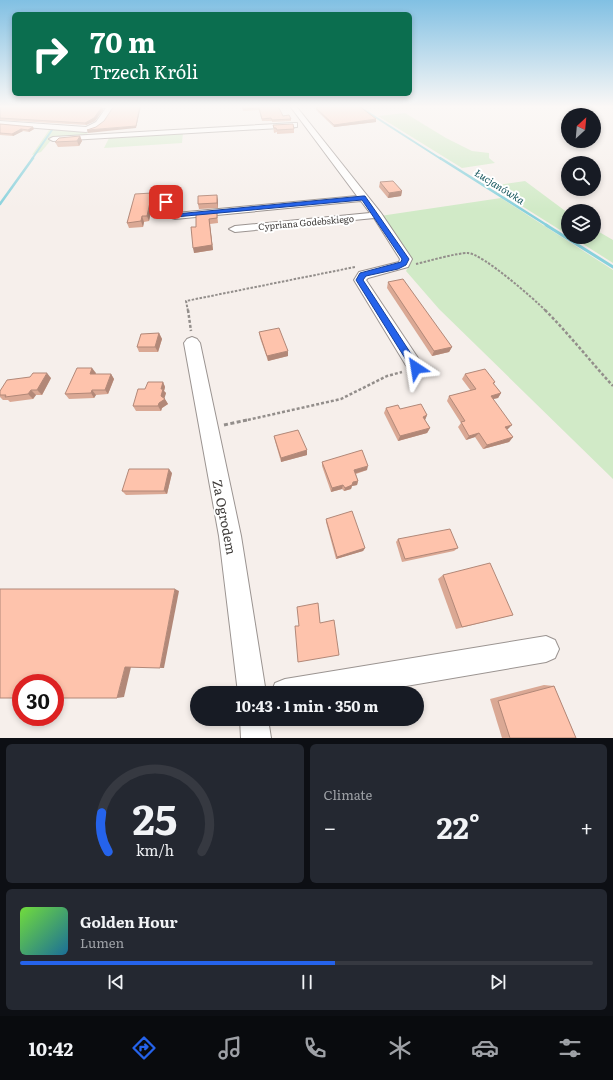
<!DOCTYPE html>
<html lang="en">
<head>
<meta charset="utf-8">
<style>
	:root { --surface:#171b24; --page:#242831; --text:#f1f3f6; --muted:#9ea1a6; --line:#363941; --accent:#2563eb }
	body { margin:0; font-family:Literata,serif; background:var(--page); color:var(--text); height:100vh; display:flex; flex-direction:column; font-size:15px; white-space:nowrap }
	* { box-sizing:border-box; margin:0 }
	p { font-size:13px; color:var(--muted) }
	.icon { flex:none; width:22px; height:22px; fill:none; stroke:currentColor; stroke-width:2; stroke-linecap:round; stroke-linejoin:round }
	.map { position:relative; height:738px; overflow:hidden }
	.panel { display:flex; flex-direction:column; gap:6px; padding:6px; background:#0d0f14; flex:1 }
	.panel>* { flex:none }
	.top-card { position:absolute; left:12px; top:12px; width:400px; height:84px; border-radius:6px; box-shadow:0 2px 6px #0003; background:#0b6e4f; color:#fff; overflow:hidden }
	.needle { width:26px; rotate:26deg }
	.controls { position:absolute; left:561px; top:108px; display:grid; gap:8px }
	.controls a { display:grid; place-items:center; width:40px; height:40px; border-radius:50%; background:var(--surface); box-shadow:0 2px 6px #0003; font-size:20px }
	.speed { position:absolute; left:12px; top:674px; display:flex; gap:8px; font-size:20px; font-weight:700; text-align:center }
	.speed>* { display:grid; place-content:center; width:52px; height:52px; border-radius:50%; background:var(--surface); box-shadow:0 2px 6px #0003; line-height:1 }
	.speed .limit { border:6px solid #d22; background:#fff; color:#111 }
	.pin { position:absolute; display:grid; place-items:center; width:34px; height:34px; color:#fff; margin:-17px; border-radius:8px; box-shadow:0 2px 6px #0006 }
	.me { position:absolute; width:44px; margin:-22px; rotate:327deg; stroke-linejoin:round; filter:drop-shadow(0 0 3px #0008) }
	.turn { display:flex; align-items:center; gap:14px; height:84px; padding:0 12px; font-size:18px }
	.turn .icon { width:52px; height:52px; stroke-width:2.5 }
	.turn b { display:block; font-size:28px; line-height:34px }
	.big { font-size:30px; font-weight:700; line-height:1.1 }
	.panel .widget { flex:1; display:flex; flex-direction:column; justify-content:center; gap:6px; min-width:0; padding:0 14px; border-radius:6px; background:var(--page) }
	.panel .dial { align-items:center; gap:0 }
	.dial svg { height:104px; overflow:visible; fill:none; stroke:var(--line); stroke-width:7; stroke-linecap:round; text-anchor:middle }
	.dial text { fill:var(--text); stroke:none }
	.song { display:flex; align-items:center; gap:12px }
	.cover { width:48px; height:48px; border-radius:6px; background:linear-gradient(135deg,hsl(100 70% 55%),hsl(200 70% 35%)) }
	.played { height:4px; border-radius:2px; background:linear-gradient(90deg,var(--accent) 55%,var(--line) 55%) }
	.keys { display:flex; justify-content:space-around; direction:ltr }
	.heat { display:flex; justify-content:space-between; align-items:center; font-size:22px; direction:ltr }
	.panel .tiles { flex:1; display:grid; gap:6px; grid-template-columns:1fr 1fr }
	.widget:last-child { grid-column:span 2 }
	.trip { position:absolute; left:190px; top:686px; width:234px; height:40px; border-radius:20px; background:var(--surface); box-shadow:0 2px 6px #0003; font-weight:700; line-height:40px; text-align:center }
	.tab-bar { display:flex; height:64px; justify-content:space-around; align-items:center; background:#090b0e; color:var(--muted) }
	.tab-bar .icon { width:28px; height:28px }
	.tab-bar .selected { color:var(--accent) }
	.tab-bar b { font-size:18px; color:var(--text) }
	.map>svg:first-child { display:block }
</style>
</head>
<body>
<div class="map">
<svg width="613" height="738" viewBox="0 0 613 738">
	<rect width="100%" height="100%" fill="#f6efeb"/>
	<g fill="#d1eac7">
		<path d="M 405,113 L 446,138 L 472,151 L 489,153 L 489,158 L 495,163 L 462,168 L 378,116 Z"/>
		<path d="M 44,128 L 91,131 L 82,137 L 52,139 L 41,152 L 32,155 L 49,130 Z"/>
		<path d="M 183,132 L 182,143 L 104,148 L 110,136 Z"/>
		<path d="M 525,181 L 568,213 L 568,235 L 490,186 Z"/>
		<path d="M 501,198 L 613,270 L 613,479 L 439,309 L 406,271 L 412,261 L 380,216 Z"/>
		<path d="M 594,229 L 613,240 L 613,263 L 572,237 L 594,237 Z"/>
	</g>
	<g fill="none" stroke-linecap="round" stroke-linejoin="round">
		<g stroke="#88d1dc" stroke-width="2">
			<path d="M 358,106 L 441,159"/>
			<path d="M 32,159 L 52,130"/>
		</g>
		<g stroke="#88d1dc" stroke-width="2.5">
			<path d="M 440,158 L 548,226"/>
			<path d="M 0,204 L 33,158"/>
		</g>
		<path stroke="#88d1dc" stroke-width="3" d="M 546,225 L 613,267"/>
		<g stroke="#9b9491" stroke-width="2">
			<g id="minor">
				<path d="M 86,106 L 114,106 C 106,120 103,128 86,132 L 0,125 L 0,121 L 86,127 L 96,122 L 106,108 L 89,108 Z"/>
				<path d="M 290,106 L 296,106 L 381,213 L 412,259 L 408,267 L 368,278 L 366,280 L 422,364 L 424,368 L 422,372 L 416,374 L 410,372 L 354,280 L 359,272 L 399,262 L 400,259 L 374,218 L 235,232 L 229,229 L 235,226 L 370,213 L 361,201 L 175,219 C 163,216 161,214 161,202 L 166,199 L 171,202 L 171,210 L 176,213 L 357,196 Z"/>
				<path d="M 294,123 L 297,123 L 297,127 L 53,141 L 49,139 L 53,137 Z"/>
				<path d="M 192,337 L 197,339 L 200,343 L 241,536 L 266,693 L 238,693 L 219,536 L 184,343 L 187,339 Z"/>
				<path d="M 546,636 L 555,640 L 559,649 L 555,658 L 546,662 L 365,693 L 271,693 L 275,683 L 285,679 Z"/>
				<path d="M 240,719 L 268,719 L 271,738 L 241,738 Z"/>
			</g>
		</g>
		<g stroke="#938e8b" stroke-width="2" stroke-dasharray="2.5 1.5" stroke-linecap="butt">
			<path d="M 416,264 C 429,261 456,253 468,253 C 483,254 534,299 546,311"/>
			<path d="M 188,311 L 186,301 L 355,267"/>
		</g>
		<g stroke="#938e8b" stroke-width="2.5" stroke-dasharray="3 2" stroke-linecap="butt">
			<path d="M 188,310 L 191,331"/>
			<path d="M 545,310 C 569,334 590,361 613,386"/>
			<path d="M 243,421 L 341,399 L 387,376 L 402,372"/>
		</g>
		<path stroke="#938e8b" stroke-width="3" stroke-dasharray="4 2.5" stroke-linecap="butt" d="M 224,425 L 247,420"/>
		<use href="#minor" fill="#fff" fill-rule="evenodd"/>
	</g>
	<g fill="#daa894">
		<path d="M 0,106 L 102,107 L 103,110 L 95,121 L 86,125 L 0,120 Z"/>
		<path d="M 242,106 L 278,106 L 283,116 L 291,119 L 291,121 L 272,122 L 272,121 L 262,121 L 259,110 L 243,111 Z"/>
		<path d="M 314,106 L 359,106 L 376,122 L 334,127 L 316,110 L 316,108 Z"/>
		<path d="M 0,124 L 33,127 L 34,129 L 29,132 L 23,131 L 13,136 L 0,135 Z"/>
		<path d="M 273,125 L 294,129 L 294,133 L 277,134 L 277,132 L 274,133 Z"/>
		<path d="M 80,136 L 82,141 L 79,146 L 58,147 L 55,142 Z"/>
		<path d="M 380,182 L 402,191 L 401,196 L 388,198 L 379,187 Z"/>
		<path d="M 152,193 L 154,198 L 149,221 L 144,222 L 143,227 L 129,228 L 127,223 Z"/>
		<path d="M 218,200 L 218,208 L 199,209 L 198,204 Z"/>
		<path d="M 217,211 L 218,223 L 210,224 L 213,250 L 194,253 L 196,227 Z"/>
		<path d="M 388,282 L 452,347 L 449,352 L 432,356 L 387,288 Z"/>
		<path d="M 259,332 L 288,356 L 268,361 L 260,338 Z"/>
		<path d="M 159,333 L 162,339 L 158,352 L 139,352 L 137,347 Z"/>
		<path d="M 96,373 L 96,374 L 111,374 L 114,379 L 108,394 L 96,395 L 94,398 L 69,399 L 65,394 Z"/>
		<path d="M 465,374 L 495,382 L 494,384 L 501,393 L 498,398 L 493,399 L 508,429 L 507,429 L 513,437 L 509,442 L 483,449 L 475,437 L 466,440 L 458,427 L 461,423 L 447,401 L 449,396 L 471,391 L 462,379 Z"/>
		<path d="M 30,377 L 51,378 L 42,395 L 36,395 L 33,399 L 10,402 L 8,400 L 3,400 L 0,397 L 0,391 Z"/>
		<path d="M 163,382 L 165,387 L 164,391 L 166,393 L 164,398 L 168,404 L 162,408 L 161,411 L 136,411 L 133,406 L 145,389 Z"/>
		<path d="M 386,408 L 400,409 L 427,415 L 425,420 L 430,428 L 427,433 L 398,441 L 384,413 Z"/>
		<path d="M 274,436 L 307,455 L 281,462 L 275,441 Z"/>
		<path d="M 322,462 L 367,470 L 356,474 L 358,481 L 357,485 L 352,486 L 351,489 L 344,491 L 342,489 L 331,492 L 322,466 Z"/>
		<path d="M 172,473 L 167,494 L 126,495 L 122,491 Z"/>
		<path d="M 326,519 L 365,548 L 363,551 L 336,559 L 326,522 Z"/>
		<path d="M 398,539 L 458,548 L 454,551 L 402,562 L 396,542 Z"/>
		<path d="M 443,575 L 513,615 L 456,629 L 438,579 Z"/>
		<path d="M 544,685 L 554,686 L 576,738 L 502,738 L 490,699 Z"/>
	</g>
	<g fill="#b28878">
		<path d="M 140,106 L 141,106 L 136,128 L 88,133 L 87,130 L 136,126 Z"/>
		<path d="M 102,107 L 103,110 L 95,121 L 86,125 L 85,123 Z"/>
		<path d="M 376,119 L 376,122 L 334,127 L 334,125 Z"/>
		<path d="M 33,127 L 34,129 L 29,132 L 28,130 Z"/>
		<path d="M 21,129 L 23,131 L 13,136 L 12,134 Z"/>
		<path d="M 80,136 L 82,141 L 79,146 L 77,141 Z"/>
		<path d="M 402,191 L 401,196 L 388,198 L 389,193 Z"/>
		<path d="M 152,193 L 154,198 L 149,221 L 147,216 Z"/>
		<path d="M 217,195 L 218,200 L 218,208 L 217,203 Z"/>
		<path d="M 142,216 L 144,222 L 143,227 L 141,221 Z"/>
		<path d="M 209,219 L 213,250 L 194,253 L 193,248 Z"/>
		<path d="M 159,333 L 162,339 L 158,352 L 155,347 Z"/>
		<path d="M 452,347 L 449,352 L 432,356 L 434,351 Z"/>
		<path d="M 288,351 L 288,356 L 268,361 L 267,356 Z"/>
		<path d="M 92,368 L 96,373 L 93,379 L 90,374 Z"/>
		<path d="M 47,373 L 51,378 L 42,395 L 37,390 Z"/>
		<path d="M 111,374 L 114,379 L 108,394 L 105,390 Z"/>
		<path d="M 163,382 L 165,387 L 164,391 L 166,393 L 164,400 L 165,399 L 168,404 L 162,408 L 161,411 L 158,406 L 161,396 L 161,389 Z"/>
		<path d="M 31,390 L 36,395 L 33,399 L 28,394 Z"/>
		<path d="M 92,390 L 96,395 L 94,398 L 91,393 Z"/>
		<path d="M 501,393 L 498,398 L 488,400 L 491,396 Z"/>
		<path d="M 427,415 L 425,420 L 420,421 L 423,417 Z"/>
		<path d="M 512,425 L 508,429 L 502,431 L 505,427 Z"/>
		<path d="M 430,428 L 427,433 L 398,441 L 400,436 Z"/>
		<path d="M 479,433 L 475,437 L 466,440 L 469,436 Z"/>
		<path d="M 513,437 L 509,442 L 483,449 L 487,445 Z"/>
		<path d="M 307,450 L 307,455 L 281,462 L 281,458 Z"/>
		<path d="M 368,466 L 367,470 L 353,474 L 354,470 Z"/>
		<path d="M 169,469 L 172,473 L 167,494 L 164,491 Z"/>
		<path d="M 358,481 L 357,485 L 352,486 L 351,489 L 344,491 L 345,488 L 353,482 Z"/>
		<path d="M 343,485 L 342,489 L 331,492 L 332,488 Z"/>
		<path d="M 365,548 L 363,551 L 336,559 L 337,557 Z"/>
		<path d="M 175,589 L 179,591 L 164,668 L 160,668 Z"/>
		<path d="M 125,667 L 131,667 L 124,697 L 117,698 Z"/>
	</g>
	<g fill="#fec3ac" stroke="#b28878">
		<path d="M 0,106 L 85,106 L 88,107 L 102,107 L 94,118 L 85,123 L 0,118 Z"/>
		<path d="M 114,106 L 140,106 L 136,126 L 87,130 L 96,127 L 104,121 Z"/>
		<path d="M 243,106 L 278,106 L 283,116 L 289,115 L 291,119 L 272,120 L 271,118 L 262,119 L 259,108 L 243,109 Z"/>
		<path d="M 316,106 L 359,106 L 376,119 L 334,125 L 316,108 L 318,107 Z"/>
		<path d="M 0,124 L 33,127 L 28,130 L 21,129 L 12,134 L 0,133 Z"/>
		<path d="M 293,124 L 294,129 L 277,130 L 276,128 L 274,128 L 273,125 Z"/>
		<path d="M 80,136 L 77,141 L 55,142 L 59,138 Z"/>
		<path d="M 393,181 L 402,191 L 389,193 L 380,182 Z"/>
		<path d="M 152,193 L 147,216 L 142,216 L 141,221 L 127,223 L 135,194 Z"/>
		<path d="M 217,195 L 217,203 L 198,204 L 198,196 Z"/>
		<path d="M 217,211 L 217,218 L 209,219 L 212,245 L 193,248 L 191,227 L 196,227 L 196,214 Z"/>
		<path d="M 403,279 L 452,347 L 434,351 L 388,282 Z"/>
		<path d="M 279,328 L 288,351 L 267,356 L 259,332 Z"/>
		<path d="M 159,333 L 155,347 L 137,347 L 141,334 Z"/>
		<path d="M 77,368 L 92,368 L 90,374 L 111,374 L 105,390 L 92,390 L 91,393 L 65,394 Z"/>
		<path d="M 485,369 L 495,382 L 493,383 L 501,393 L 491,396 L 512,425 L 505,427 L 513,437 L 487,445 L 479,433 L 469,436 L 461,422 L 465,421 L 449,396 L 476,389 L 465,374 Z"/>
		<path d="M 33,373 L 47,373 L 37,390 L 31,390 L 28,394 L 5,397 L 6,395 L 0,395 L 0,391 L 7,380 L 30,377 Z"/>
		<path d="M 148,382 L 163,382 L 161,389 L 163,389 L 161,396 L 165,399 L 159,403 L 158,406 L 133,406 L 138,389 L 145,389 Z"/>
		<path d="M 421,404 L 427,415 L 423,417 L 430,428 L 400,436 L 386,408 L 398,405 L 400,409 Z"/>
		<path d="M 298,430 L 307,450 L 281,458 L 274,436 Z"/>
		<path d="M 362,450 L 368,466 L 354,470 L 358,481 L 353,482 L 352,485 L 345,488 L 343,485 L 332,488 L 322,462 Z"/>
		<path d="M 129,469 L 169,469 L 164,491 L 122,491 Z"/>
		<path d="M 352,511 L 365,548 L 337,557 L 326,519 Z"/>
		<path d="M 450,529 L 458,548 L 405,559 L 398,539 Z"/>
		<path d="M 490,563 L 513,615 L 462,627 L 443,575 Z"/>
		<path d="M 0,589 L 175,589 L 160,668 L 125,667 L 117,698 L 55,698 L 55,683 L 21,683 L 21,698 L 0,698 Z"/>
		<path d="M 318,603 L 320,623 L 334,620 L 339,655 L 298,662 L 295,626 L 299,626 L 297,607 Z"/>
		<path d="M 554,686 L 576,738 L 510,738 L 498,701 Z"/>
	</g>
	<linearGradient id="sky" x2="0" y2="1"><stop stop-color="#81c0e3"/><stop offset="0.51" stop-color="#fbf8f6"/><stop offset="1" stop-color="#fbf8f6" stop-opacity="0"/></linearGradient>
	<rect width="613" height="209" fill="url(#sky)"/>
	<path fill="#2563eb" stroke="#184099" d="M 363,196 L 365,196 L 409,259 L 406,265 L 398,269 L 366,276 L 363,280 L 419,366 L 421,368 L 419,371 L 413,371 L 356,280 L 360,273 L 401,262 L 402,259 L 362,200 L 175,217 L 163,212 L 164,202 L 166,201 L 169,202 L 169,211 L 176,214 Z"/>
	<g text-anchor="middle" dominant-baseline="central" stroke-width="4" stroke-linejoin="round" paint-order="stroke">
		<g font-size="9" fill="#3e3b39" stroke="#fff">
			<text transform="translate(306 222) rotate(-5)">Cypriana Godebskiego</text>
		</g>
		<g font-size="10" font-style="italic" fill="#19585f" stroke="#fff">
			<text transform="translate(500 186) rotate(32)">Łucjanówka</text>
		</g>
		<g font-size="13" fill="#3e3b39" stroke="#fff">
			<text transform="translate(225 517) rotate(79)">Za Ogrodem</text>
		</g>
	</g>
</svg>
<div class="controls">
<a><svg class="needle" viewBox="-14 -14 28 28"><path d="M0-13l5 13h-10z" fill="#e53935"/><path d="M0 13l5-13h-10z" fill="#9ea1a6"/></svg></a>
<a><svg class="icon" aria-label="search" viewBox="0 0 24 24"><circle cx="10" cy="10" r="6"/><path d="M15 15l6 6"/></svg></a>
<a><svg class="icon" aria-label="layers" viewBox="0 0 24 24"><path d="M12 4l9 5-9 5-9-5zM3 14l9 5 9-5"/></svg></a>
</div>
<div class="speed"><div class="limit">30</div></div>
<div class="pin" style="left:166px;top:202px;background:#d93025"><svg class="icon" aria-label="arrive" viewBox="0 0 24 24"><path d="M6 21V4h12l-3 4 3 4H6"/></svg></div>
<svg class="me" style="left:416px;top:368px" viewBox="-20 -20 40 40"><path d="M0-17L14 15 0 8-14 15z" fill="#2563eb" stroke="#fff" stroke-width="4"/></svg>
<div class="trip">10:43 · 1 min · 350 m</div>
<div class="top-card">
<div class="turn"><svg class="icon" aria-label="right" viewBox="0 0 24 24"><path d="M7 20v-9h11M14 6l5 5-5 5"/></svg><div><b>70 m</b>Trzech Króli</div></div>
</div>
</div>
<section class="panel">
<div class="tiles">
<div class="widget dial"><svg viewBox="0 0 100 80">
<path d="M14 69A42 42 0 1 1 86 69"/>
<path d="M14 69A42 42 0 0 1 9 39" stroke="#2563eb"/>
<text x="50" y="56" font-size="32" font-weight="700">25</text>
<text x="50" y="72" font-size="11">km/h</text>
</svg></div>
<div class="widget"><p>Climate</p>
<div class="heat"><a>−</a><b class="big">22°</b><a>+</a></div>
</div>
<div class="widget">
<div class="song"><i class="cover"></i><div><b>Golden Hour</b><p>Lumen</p></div></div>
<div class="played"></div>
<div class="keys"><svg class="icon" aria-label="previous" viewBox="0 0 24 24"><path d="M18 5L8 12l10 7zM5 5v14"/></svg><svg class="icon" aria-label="pause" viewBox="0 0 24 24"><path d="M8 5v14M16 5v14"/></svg><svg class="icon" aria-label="next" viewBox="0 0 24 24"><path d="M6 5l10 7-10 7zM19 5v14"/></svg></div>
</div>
</div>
</section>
<nav class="tab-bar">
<b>10:42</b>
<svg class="icon selected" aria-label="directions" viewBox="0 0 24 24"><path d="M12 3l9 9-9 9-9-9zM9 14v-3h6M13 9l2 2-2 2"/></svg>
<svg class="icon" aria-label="music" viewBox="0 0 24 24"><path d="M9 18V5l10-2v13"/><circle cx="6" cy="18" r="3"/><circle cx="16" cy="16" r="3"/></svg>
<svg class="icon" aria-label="phone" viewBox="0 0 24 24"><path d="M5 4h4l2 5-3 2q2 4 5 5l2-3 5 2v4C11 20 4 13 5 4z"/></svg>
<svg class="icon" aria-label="climate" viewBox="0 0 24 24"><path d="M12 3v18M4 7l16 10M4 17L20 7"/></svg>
<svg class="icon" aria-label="car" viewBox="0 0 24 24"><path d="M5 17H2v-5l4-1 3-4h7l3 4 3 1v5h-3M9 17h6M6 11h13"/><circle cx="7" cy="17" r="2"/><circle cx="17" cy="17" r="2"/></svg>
<svg class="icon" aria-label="filters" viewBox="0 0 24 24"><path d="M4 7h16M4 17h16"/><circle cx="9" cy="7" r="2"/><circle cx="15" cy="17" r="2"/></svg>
</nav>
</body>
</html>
